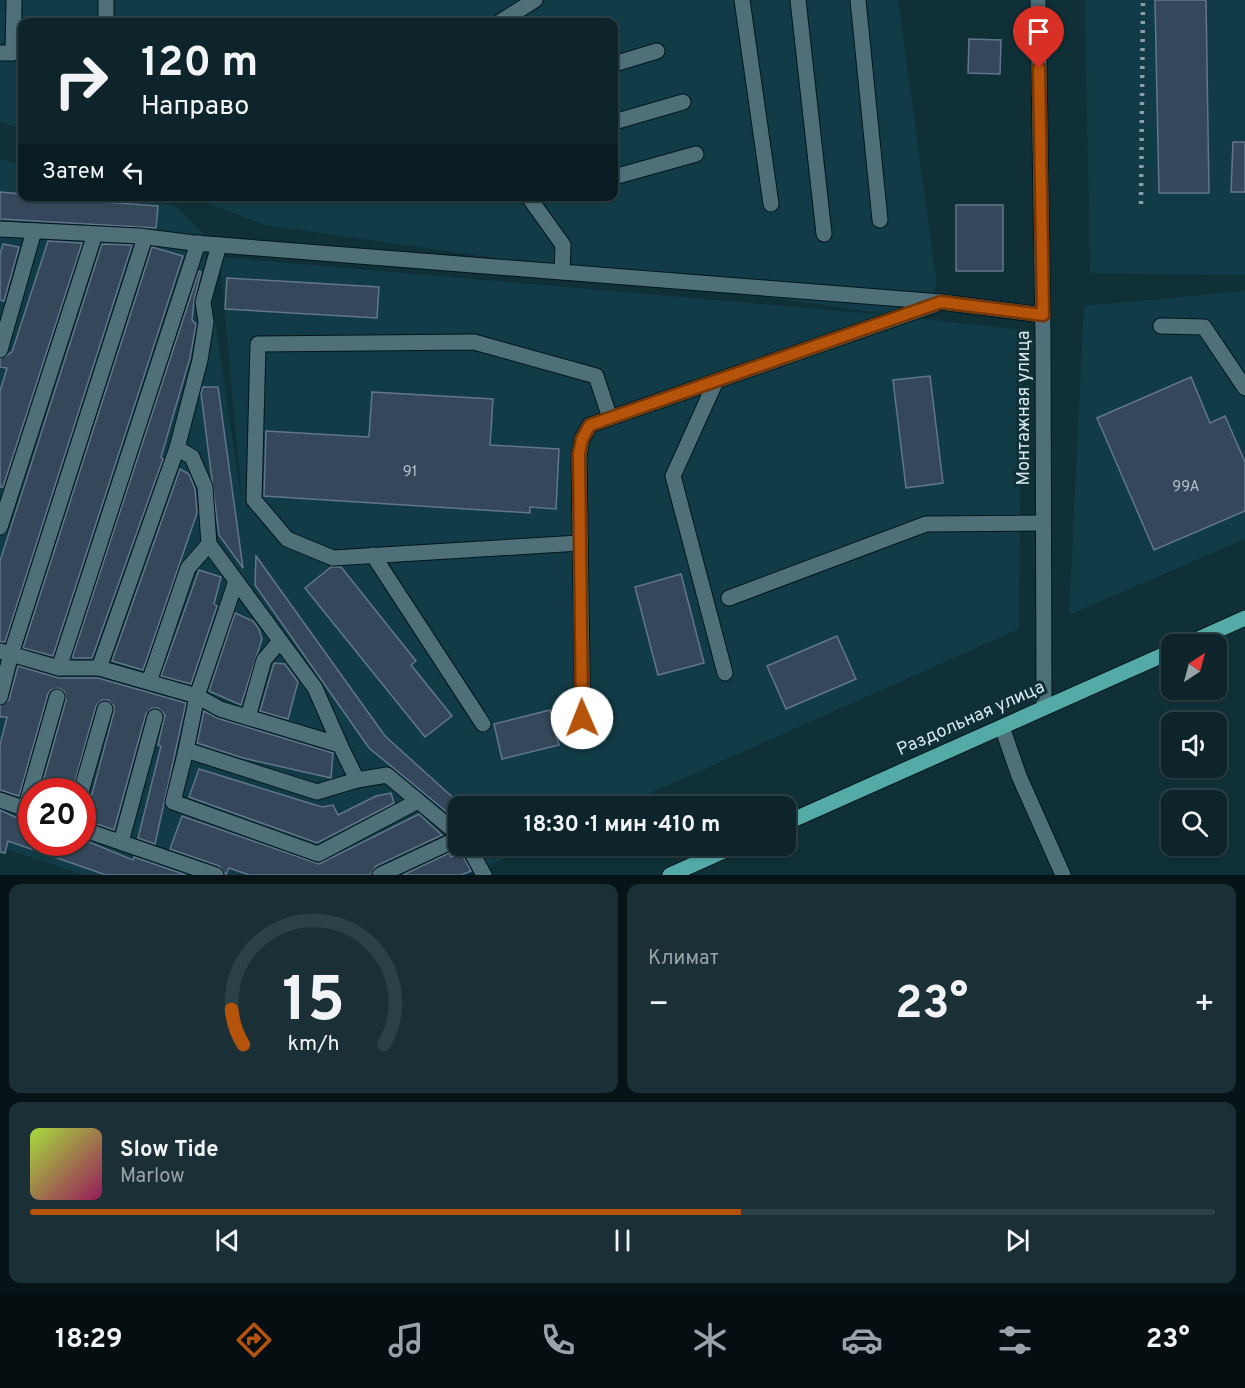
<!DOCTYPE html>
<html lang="ru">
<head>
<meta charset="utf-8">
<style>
	:root { --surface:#0c242a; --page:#1a3036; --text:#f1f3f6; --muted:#9aa4a8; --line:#2c4147; --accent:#b45309 }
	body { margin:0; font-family:Overpass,sans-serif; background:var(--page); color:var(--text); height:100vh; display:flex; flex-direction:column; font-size:22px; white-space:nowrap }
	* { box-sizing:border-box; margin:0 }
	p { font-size:20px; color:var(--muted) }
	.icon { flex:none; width:33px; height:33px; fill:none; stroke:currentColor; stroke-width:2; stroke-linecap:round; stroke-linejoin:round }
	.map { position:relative; height:875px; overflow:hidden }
	.drawer { display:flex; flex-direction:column; gap:9px; padding:9px; background:#071417; flex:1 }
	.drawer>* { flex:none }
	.banner { position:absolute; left:18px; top:18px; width:600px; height:183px; border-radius:12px; box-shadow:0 2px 4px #0004,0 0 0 2px var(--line); background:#0c242a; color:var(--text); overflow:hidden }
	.needle { width:39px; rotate:36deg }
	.tools { position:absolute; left:1161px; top:634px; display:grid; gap:12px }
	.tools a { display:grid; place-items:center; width:66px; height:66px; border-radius:12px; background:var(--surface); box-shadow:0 2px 4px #0004,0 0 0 2px var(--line); font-size:30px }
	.speed { position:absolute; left:18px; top:778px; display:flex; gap:12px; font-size:30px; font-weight:700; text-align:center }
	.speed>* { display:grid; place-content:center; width:78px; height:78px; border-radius:50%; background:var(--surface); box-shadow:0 2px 4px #0004,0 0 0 2px var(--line); line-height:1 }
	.speed .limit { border:9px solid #d22; background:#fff; color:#111 }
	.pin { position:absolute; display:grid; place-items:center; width:51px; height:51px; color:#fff; margin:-62px -26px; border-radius:50% 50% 50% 0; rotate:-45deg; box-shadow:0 0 6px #0007 }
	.pin .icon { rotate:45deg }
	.me { position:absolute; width:66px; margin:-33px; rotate:359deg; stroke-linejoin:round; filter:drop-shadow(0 0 4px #0008) }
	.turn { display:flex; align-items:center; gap:21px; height:126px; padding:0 24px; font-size:27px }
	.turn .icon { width:78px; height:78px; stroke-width:2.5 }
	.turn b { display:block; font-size:42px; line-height:51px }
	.then { display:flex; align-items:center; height:57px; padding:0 24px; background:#0003; gap:12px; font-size:22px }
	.big { font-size:45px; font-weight:700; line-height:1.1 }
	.drawer .widget { flex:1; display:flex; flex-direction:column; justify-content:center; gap:9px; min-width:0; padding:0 21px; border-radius:12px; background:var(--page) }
	.drawer .dial { align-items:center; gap:0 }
	.dial svg { height:156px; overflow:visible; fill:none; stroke:var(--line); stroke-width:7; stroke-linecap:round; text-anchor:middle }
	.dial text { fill:var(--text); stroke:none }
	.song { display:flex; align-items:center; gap:18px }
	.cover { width:72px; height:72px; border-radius:9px; background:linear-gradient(135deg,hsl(80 70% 55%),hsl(330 70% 35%)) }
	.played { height:6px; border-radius:3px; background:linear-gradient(90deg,var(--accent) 60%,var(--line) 60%) }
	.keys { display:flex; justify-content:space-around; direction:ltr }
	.heat { display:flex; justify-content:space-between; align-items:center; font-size:33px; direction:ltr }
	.drawer .tiles { flex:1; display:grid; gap:9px; grid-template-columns:1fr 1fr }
	.widget:last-child { grid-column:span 2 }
	.trip { position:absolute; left:448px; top:796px; width:348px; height:60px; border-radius:12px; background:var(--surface); box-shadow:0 2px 4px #0004,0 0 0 2px var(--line); font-weight:700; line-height:60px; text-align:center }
	.tabs { display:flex; height:96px; justify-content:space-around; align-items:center; background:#050e11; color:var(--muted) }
	.tabs .icon { width:42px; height:42px }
	.tabs .active { color:var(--accent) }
	.tabs b { font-size:27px; color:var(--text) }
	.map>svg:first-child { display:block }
</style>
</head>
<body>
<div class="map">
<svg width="1245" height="875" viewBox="0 0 1245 875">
	<rect width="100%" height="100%" fill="#103038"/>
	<g fill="#113c47" fill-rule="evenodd">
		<path d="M 0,0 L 898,0 L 937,286 L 915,318 L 1022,330 L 1019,629 L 619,807 L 459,807 L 459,846 L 532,846 L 467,875 L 84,875 L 0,847 L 0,159 L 22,165 L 22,196 L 138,197 L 177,207 L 202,233 L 242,503 L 220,257 L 899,316 L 265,225 L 191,197 L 614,196 L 614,22 L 22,22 L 22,130 L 0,121 ZM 32,792 L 82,792 L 82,843 L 32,843 Z"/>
		<path d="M 1085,0 L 1245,0 L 1245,275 L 1090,273 Z"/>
		<path d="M 1245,291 L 1245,539 L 1069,615 L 1084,306 Z"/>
	</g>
	<g fill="#35485b" stroke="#62768b" stroke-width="1.5">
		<path d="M 1155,0 L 1206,0 L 1209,193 L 1159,193 Z"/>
		<path d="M 969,39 L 1001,40 L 1000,74 L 968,73 Z"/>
		<path d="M 1233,142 L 1245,142 L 1245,192 L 1231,192 Z"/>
		<path d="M 0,192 L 22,194 L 22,196 L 158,206 L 156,228 L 0,219 Z"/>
		<rect x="956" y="205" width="47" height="66"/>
		<path d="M 48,241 L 82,243 L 3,487 L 0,487 L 0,391 L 7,368 L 0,367 L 0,359 L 12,352 Z"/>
		<path d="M 3,244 L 19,247 L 4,301 L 0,300 L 0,254 Z"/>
		<path d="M 102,244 L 132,245 L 5,642 L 0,642 L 0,561 Z"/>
		<path d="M 152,247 L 183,256 L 53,656 L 23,648 Z"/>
		<path d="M 199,271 L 201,272 L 194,300 L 192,320 L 196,324 L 190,358 L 161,457 L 163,459 L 92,658 L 72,658 Z"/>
		<path d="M 227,278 L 379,287 L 377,318 L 225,309 Z"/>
		<path d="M 930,376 L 943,483 L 906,488 L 893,380 Z"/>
		<path d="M 1191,377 L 1210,423 L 1225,416 L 1245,462 L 1245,511 L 1154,550 L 1097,418 Z"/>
		<path d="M 203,387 L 218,387 L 243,568 L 219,535 L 201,393 Z"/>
		<path d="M 372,392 L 493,399 L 490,445 L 559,449 L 556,509 L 530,507 L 530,513 L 264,496 L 266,431 L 369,437 Z"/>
		<path d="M 180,469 L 189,474 L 195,489 L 197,513 L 143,670 L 112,661 Z"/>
		<path d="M 256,556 L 385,736 L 459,803 L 459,822 L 369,748 L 255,585 Z"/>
		<path d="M 331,567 L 341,567 L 416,661 L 411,665 L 452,716 L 425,737 L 305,588 Z"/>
		<path d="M 199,570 L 221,577 L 214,604 L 217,606 L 191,684 L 161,676 Z"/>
		<path d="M 681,574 L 704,663 L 658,675 L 635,587 Z"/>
		<path d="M 235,613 L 253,621 L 259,629 L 262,639 L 241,705 L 209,691 Z"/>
		<path d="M 837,636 L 856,679 L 786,709 L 767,666 Z"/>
		<path d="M 274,663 L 285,664 L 298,682 L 288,719 L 260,711 Z"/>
		<path d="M 18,666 L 59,678 L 98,678 L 186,703 L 155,844 L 138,838 L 161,746 L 158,745 L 165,715 L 158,708 L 152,708 L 146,714 L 114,830 L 85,820 L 114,712 L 114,706 L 108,700 L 102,700 L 96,706 L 72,792 L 40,792 L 66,700 L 64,691 L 59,688 L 51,690 L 48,694 L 19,796 L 0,790 L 0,745 L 7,717 L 0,717 L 0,706 L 9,700 Z"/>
		<path d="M 550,710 L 559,745 L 502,759 L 494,724 Z"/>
		<path d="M 204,711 L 217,718 L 333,753 L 331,778 L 243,758 L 197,743 Z"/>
		<path d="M 199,769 L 322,807 L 333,805 L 338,815 L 376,796 L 391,793 L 394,803 L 317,843 L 189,797 Z"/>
		<path d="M 0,810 L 32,825 L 32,843 L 82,843 L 82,839 L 133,860 L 134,857 L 186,875 L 106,875 L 8,841 L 5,853 L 0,852 Z"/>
		<path d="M 419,814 L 442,835 L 376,866 L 370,875 L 249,875 L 229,868 L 226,875 L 219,866 L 170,849 L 182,816 L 319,864 Z"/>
		<path d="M 449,853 L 451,857 L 461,853 L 471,871 L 461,875 L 403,875 Z"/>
	</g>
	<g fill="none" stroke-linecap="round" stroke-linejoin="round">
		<g stroke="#01171d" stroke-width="17">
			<g id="minor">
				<path d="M 106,0 L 106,22"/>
				<path d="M 742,0 L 771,204"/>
				<path d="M 798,0 L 824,234"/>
				<path d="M 858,0 L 880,220"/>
				<path d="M 1038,0 L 1043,336 L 1044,708"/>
				<path d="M 500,22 L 535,0"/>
				<path d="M 0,53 L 13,53 L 14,0"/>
				<path d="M 614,64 L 657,51"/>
				<path d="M 614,122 L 683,102"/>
				<path d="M 614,177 L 696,154"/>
				<path d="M 528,196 L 563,245 L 562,272"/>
				<path d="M 0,229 L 139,236 L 194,243 L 941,302 L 1043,315"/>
				<path d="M 1161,326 L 1204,327 L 1245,388"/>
				<path d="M 0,350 L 34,231"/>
				<path d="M 716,381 L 673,476 L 725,673"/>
				<path d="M 177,448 L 200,360 L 206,322 L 203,302 L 219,245"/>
				<path d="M 0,527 L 95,234"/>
				<path d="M 580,543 L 333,558 L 287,539 L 254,500 L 258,344 L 474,342 L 596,376 L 610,418"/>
				<path d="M 373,555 L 483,724"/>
				<path d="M 236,581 L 197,696 L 186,750 L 317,792 L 357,780"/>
				<path d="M 729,598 L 926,524 L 1043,523"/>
				<path d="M 0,651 L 59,668 L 99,668 L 197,696 L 220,709 L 340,745 L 357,780 L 387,775 L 459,835"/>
				<path d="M 59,668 L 198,243"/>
				<path d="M 99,668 L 177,448 L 192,457 L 205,487 L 209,544 L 315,688 L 340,745"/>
				<path d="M 149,682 L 188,568 L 209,544"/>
				<path d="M 0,697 L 11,654 L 145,237"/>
				<path d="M 248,717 L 264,660 L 280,641"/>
				<path d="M 1002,727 L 1019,776 L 1063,875"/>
				<path d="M 583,739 L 579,455 L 582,439 L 590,425 L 934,305"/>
				<path d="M 186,750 L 173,802 L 318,854 L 418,801"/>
				<path d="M 81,792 L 105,709"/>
				<path d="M 0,800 L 32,811"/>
				<path d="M 25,809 L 57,697"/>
				<path d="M 82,829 L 216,875"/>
				<path d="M 121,842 L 155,717"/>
				<path d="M 468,846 L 484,875"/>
				<path d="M 380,875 L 459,838"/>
			</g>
		</g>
		<g stroke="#01171d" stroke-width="17">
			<g id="major">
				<path d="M 1185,645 L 1245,618"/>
				<path d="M 786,823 L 1172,651"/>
				<path d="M 670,875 L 735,846"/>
			</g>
		</g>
		<use href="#minor" stroke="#4f7079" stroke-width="15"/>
		<use href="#major" stroke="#53aaa6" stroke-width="15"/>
		<path stroke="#89a0a7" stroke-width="4.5" stroke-dasharray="3 6" stroke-linecap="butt" d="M 1141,204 L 1143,0"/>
	</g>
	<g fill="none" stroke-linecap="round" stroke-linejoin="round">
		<g stroke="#753606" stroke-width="15">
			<path id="route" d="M 582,718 L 579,454 L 582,439 L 590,425 L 941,302 L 1043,315 L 1039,68"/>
		</g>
		<use href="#route" stroke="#b45309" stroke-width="10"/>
	</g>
	<g text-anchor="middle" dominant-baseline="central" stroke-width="6" stroke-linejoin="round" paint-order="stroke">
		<g font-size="15" fill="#aec0c8">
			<text x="410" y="472">91</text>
			<text x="1186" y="487">99А</text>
		</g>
		<g font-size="18" fill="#d6e8ed" stroke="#103038">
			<text transform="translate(1024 408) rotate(-90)">Монтажная улица</text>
			<text transform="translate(971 719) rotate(-24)">Раздольная улица</text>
		</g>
	</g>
</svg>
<div class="tools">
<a><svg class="needle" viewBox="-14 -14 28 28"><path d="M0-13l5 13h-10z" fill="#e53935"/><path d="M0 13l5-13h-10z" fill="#9aa4a8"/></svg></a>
<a><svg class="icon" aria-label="sound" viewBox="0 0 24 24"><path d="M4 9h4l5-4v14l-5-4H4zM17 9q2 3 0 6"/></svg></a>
<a><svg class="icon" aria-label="search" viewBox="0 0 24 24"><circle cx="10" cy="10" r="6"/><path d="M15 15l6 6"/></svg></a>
</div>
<div class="speed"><div class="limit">20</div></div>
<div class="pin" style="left:1039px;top:68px;background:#d93025"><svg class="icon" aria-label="arrive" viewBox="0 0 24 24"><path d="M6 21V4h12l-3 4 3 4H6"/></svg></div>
<svg class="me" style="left:582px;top:718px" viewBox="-20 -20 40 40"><circle r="19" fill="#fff"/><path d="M0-13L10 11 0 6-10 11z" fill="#b45309"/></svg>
<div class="trip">18:30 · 1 мин · 410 m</div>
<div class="banner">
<div class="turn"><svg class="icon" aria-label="right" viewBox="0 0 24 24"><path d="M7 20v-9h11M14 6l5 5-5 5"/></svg><div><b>120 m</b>Направо</div></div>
<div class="then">Затем<svg class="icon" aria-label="left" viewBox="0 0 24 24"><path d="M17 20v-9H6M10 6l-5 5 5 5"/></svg></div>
</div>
</div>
<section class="drawer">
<div class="tiles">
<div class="widget dial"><svg viewBox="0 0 100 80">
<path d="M14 69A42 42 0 1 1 86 69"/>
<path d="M14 69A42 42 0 0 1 8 51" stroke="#b45309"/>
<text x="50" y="56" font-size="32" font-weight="700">15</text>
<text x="50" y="72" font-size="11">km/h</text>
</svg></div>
<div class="widget"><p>Климат</p>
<div class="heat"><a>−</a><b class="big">23°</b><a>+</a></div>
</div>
<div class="widget">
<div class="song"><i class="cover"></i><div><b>Slow Tide</b><p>Marlow</p></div></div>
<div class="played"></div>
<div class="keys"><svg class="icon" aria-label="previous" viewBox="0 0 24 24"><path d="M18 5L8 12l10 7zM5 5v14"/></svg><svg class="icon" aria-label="pause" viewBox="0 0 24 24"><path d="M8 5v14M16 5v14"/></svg><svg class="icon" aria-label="next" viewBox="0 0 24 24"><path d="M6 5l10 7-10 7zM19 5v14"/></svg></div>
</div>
</div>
</section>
<nav class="tabs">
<b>18:29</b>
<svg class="icon active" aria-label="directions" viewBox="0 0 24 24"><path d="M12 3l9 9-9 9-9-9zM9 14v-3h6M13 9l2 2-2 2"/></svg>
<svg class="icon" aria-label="music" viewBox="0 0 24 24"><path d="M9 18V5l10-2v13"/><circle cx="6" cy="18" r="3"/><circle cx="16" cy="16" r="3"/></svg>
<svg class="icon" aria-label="phone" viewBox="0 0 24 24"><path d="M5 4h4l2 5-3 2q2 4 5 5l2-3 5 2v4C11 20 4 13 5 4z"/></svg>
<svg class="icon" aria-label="climate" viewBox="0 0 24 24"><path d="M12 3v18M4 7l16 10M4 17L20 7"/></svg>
<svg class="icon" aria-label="car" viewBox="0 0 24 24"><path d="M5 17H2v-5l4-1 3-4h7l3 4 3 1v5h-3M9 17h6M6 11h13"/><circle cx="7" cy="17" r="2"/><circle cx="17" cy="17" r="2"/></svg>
<svg class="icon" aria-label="filters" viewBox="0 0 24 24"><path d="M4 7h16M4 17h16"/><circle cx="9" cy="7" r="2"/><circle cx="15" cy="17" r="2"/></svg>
<b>23°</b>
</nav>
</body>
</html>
